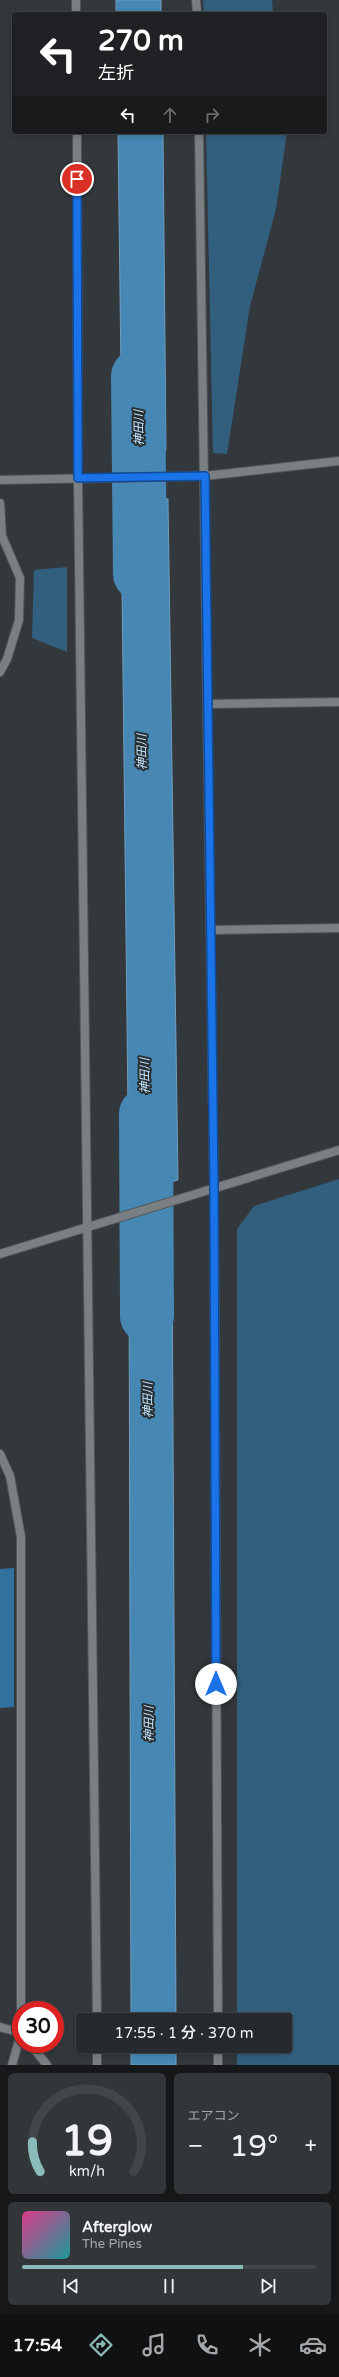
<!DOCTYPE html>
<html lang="ja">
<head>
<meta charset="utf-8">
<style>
	:root { --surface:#262a2d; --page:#323639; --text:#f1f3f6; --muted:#a4a7aa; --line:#424649; --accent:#8bbbb9 }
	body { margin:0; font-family:"Varela Round","Noto Sans JP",sans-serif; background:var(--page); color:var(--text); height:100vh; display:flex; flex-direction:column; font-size:15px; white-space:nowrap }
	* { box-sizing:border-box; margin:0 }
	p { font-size:13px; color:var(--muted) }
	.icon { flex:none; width:22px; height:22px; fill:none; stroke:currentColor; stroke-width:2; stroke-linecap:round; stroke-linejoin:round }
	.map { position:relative; height:2065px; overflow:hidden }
	.panel { display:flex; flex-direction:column; gap:8px; padding:8px; background:#151719; flex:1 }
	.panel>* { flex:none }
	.hud { position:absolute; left:12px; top:12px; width:315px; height:122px; border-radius:4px; box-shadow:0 2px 6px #0003,0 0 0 1px var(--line); background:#202124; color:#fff; overflow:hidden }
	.speed { position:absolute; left:12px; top:2001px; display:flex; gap:8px; font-size:20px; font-weight:700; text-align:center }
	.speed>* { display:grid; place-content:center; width:52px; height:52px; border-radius:50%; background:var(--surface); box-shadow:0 2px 6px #0003,0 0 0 1px var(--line); line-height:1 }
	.speed .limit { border:6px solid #d22; background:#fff; color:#111 }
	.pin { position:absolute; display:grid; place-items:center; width:34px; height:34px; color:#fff; margin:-17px; border:2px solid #fff; border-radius:50%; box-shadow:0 1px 4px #0007 }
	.me { position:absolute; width:44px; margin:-22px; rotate:0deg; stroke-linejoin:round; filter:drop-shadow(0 0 3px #0008) }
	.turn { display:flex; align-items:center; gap:14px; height:84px; padding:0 20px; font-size:18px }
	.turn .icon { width:52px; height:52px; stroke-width:2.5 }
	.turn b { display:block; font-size:28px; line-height:34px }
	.lanes { display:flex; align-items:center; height:38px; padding:0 20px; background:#0003; justify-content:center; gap:20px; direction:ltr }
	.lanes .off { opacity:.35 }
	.big { font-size:30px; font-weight:600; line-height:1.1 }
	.panel .widget { flex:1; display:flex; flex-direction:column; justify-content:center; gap:6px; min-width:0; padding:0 14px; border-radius:6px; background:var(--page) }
	.panel .dial { align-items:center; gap:0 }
	.dial svg { height:104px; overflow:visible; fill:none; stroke:var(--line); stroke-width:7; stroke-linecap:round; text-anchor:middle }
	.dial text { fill:var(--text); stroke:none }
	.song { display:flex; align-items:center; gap:12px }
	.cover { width:48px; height:48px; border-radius:6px; background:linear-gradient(135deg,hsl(330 70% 55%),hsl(180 70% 35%)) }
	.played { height:4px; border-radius:2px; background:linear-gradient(90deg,var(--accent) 75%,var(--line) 75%) }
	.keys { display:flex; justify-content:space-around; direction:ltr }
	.heat { display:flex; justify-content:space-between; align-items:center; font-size:22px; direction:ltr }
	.panel .tiles { flex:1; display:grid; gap:8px; grid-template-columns:1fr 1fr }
	.widget:last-child { grid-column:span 2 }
	.trip { position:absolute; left:76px; top:2013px; width:216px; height:40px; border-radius:4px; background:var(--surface); box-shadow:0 2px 6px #0003,0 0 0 1px var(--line); font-weight:600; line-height:40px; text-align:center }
	.tab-bar { display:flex; height:64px; justify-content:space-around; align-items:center; background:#0f1112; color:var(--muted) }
	.tab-bar .icon { width:28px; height:28px }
	.tab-bar .active { color:var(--accent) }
	.tab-bar b { font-size:18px; color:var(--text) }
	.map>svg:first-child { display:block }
</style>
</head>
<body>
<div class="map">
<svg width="339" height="2065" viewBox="0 0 339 2065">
	<rect width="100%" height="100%" fill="#33383c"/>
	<g fill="#335f7f">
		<path d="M 203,0 L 272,0 L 273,14 L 204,14 Z"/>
		<path d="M 206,132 L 287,132 L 276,209 L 250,306 L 227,454 L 213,453 Z"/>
		<path d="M 67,567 L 67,652 L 32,638 L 34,570 Z"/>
		<path d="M 339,1179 L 339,2065 L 237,2065 L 237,2046 L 285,2046 L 285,2020 L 237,2020 L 237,1229 L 254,1206 Z"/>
	</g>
	<path fill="#30719d" d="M 14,1568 L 14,1707 L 0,1708 L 0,1569 Z"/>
	<g fill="#4787b4" stroke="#709ebe">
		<rect x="116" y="0" width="45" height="14"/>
		<path d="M 118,132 L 163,132 L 166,450 L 122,451 Z"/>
		<path d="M 121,498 L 168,499 L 178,1180 L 129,1194 Z"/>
		<path d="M 172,1233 L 176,2020 L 131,2020 L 129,1245 Z"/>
		<rect x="131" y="2046" width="45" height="19"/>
	</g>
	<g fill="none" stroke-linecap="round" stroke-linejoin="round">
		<g stroke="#4787b4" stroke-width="54">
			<path d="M 138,376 L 140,574"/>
			<path d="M 146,1114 L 147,1316"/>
		</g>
		<g stroke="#515558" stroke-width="10">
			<g id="street">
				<path d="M 76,0 L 76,14"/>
				<path d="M 196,0 L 197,14"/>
				<path d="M 77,132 L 78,478 L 97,2020"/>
				<path d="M 199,132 L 214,1189 L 218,2020"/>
				<path d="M 0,480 L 205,476 L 339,461"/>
				<path d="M 0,503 L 2,536 L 20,578 L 19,620 L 7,659 L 0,672"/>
				<path d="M 208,704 L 339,702"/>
				<path d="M 210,930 L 339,928"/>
				<path d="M 0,1254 L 339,1150"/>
				<path d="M 0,1454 L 10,1476 L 21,1537 L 21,2033 L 12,2065"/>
				<path d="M 0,2027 L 21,2033"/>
				<path d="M 30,2044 L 47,2065"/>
				<path d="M 218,2046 L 218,2065"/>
				<path d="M 97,2065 L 97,2046"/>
			</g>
		</g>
		<use href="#street" stroke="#7a7f83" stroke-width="8"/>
	</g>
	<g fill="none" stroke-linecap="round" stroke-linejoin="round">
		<g stroke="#114b97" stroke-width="10">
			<path id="route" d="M 77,179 L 78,478 L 205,476 L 214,1189 L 216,1684"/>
		</g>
		<use href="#route" stroke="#1a73e8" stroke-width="7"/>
	</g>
	<g text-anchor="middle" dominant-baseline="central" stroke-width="4" stroke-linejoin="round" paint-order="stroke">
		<g font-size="12" font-style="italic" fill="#c1e3fd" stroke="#292e31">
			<text transform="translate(139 428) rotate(-91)">神田川</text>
			<text transform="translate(142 752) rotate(-91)">神田川</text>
			<text transform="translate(145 1076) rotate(-91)">神田川</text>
			<text transform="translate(148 1400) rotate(-91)">神田川</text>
			<text transform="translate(149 1724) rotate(-90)">神田川</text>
		</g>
	</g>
</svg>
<div class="speed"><div class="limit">30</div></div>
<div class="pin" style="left:77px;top:179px;background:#d93025"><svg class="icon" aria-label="arrive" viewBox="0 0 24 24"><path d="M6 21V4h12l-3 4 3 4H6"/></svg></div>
<svg class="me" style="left:216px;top:1684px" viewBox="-20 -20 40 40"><circle r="19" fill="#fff"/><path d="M0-13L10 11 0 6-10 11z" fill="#1a73e8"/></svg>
<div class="trip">17:55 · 1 分 · 370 m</div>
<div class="hud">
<div class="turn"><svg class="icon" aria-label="left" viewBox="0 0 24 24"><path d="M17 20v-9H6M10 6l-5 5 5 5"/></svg><div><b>270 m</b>左折</div></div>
<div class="lanes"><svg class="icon" aria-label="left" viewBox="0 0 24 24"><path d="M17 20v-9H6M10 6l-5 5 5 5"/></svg><svg class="icon off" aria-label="ahead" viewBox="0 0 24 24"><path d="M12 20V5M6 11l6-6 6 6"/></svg><svg class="icon off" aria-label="right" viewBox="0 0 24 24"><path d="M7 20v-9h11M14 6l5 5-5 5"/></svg></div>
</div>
</div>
<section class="panel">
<div class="tiles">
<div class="widget dial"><svg viewBox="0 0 100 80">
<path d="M14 69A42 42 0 1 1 86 69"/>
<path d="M14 69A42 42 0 0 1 8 46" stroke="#8bbbb9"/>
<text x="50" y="56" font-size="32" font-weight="700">19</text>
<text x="50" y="72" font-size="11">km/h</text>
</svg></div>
<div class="widget"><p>エアコン</p>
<div class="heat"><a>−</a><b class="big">19°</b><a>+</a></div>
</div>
<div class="widget">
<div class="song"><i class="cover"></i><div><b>Afterglow</b><p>The Pines</p></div></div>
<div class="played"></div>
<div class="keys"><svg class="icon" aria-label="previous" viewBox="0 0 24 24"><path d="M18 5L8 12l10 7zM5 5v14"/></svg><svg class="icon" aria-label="pause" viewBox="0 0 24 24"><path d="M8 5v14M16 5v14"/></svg><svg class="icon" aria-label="next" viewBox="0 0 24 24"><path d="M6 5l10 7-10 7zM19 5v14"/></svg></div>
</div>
</div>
</section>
<nav class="tab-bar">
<b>17:54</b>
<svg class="icon active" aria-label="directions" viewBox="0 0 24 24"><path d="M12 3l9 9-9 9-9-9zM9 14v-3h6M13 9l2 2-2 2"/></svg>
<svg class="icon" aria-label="music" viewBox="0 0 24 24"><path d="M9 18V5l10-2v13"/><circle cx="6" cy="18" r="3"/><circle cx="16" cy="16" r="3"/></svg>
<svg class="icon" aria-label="phone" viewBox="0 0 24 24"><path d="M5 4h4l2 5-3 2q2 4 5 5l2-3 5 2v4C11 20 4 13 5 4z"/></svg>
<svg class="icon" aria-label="climate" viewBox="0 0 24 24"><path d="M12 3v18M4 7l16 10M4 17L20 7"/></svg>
<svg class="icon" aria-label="car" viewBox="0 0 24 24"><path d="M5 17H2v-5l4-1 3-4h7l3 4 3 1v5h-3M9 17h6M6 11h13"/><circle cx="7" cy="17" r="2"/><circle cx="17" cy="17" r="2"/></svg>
</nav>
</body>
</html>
